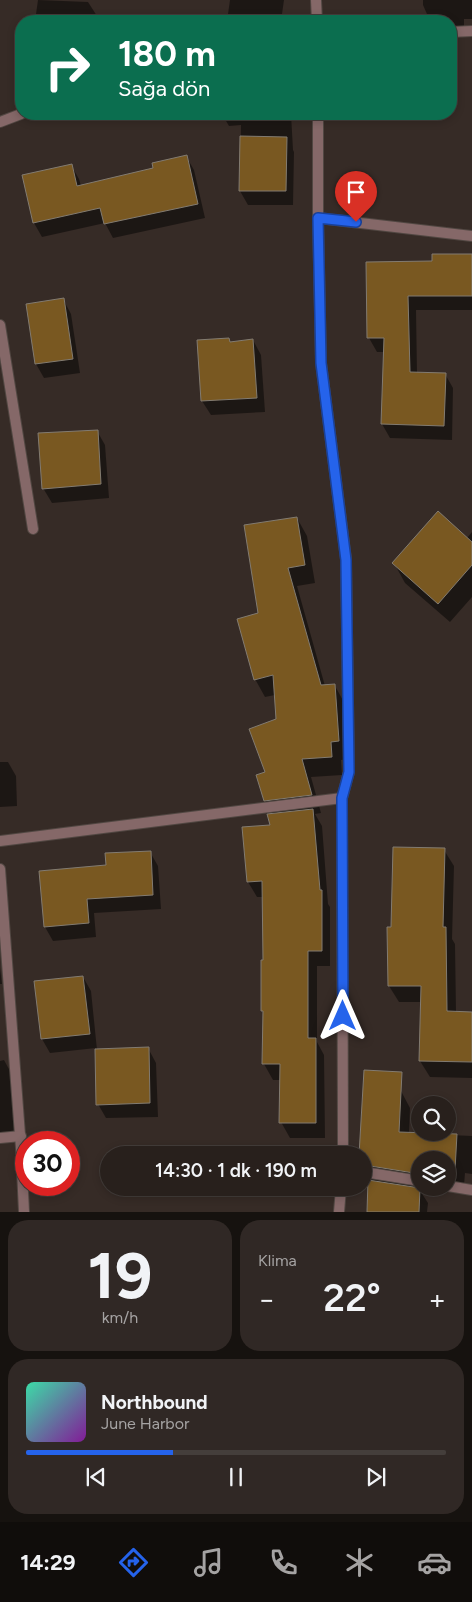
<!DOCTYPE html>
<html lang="tr">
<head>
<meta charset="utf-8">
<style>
	:root { --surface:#28201c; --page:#302825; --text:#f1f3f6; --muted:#a5a3a3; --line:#443e3b; --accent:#2563eb }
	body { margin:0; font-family:Figtree,sans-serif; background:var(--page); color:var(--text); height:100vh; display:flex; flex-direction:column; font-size:19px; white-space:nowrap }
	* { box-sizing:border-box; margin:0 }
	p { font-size:16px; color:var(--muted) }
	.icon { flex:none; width:28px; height:28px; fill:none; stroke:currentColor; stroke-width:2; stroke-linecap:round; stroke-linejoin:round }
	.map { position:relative; height:1212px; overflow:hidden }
	.side { display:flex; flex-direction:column; gap:8px; padding:8px; background:#16120f; flex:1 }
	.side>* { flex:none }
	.top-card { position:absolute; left:15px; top:15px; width:442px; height:105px; border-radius:20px; box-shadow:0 2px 8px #0003,0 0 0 1px var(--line); background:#0b6e4f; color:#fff; overflow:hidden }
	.fabs { position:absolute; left:411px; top:1096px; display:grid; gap:10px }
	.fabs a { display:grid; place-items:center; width:45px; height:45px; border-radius:50%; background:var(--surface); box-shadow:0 2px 8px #0003,0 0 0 1px var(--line); font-size:25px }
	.speed { position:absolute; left:15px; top:1131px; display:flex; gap:10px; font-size:25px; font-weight:700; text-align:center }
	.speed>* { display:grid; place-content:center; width:65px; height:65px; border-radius:50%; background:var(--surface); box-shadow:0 2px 8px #0003,0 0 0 1px var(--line); line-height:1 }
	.speed .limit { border:8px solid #d22; background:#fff; color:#111 }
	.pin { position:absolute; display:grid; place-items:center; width:42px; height:42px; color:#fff; margin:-51px -21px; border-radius:50% 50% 50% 0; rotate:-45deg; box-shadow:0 0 5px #0007 }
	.pin .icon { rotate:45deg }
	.me { position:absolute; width:55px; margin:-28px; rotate:0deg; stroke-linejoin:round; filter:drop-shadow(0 0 4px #0008) }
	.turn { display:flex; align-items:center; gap:18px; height:105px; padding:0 20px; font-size:22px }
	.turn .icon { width:65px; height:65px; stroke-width:2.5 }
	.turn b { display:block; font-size:35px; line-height:42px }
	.big { font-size:38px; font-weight:600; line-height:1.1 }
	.side .card { flex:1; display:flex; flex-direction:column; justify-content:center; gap:8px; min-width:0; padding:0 18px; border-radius:20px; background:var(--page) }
	.side .dial { align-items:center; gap:0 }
	.dial b { font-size:65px; line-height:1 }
	.song { display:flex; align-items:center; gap:15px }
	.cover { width:60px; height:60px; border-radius:8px; background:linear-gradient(135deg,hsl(160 70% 55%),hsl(290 70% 35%)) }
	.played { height:5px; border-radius:2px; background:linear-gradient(90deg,var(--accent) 35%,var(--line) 35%) }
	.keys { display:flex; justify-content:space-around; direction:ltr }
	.heat { display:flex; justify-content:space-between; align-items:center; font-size:28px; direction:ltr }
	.side .tiles { flex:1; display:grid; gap:8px; grid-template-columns:1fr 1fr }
	.card:last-child { grid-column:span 2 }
	.trip { position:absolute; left:100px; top:1146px; width:272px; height:50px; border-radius:25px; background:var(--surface); box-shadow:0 2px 8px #0003,0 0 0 1px var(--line); font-weight:600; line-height:50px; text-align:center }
	.dock { display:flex; height:80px; justify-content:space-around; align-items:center; background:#100d0b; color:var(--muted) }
	.dock .icon { width:35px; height:35px }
	.dock .active { color:var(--accent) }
	.dock b { font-size:22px; color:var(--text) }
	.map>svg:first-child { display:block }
</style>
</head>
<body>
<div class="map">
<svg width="472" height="1212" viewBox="0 0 472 1212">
	<rect width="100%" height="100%" fill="#362b26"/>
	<g fill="#0007">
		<path d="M 38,0 L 88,2 L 97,16 L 96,21 L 35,21 Z"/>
		<path d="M 230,0 L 284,0 L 281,21 L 232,21 L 228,14 Z"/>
		<path d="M 423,0 L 472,0 L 472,19 L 464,19 L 464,30 L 451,30 L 451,21 L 430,21 L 423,5 Z"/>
		<path d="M 222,114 L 291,114 L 293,150 L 294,152 L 293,205 L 248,205 L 240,191 L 241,125 L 229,126 Z"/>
		<path d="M 186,156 L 194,170 L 205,218 L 113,238 L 105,223 L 42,237 L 34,223 L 23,176 L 71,165 L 79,179 L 81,186 L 155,169 Z"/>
		<path d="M 472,255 L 472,310 L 416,310 L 417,373 L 445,374 L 453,388 L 452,440 L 390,438 L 382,424 L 385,352 L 377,352 L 369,338 L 367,263 L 433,262 Z"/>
		<path d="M 63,299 L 71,314 L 80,373 L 44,378 L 36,364 L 28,305 Z"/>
		<path d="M 253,340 L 261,355 L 265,412 L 211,415 L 202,401 L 230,343 Z"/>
		<path d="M 97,431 L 105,445 L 109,498 L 52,503 L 43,488 Z"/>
		<path d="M 297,518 L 307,536 L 315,583 L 297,586 L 325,686 L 335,686 L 345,704 L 348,759 L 341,760 L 342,775 L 311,777 L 321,813 L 315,814 L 322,826 L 328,904 L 330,907 L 330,966 L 317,966 L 317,1042 L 324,1055 L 325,1138 L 290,1138 L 281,1122 L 281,1080 L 273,1080 L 264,1064 L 264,1014 L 262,1011 L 262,961 L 264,961 L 264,897 L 257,897 L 248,882 L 272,826 L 273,815 L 265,800 L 266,773 L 278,720 L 275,695 L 265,697 L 255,679 L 260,614 Z"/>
		<path d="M 472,532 L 472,597 L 450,622 L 405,583 L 394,563 L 467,538 Z"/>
		<path d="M 0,762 L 8,762 L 16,776 L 17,806 L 0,807 Z"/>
		<path d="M 444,850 L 454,866 L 452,939 L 455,944 L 456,1012 L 472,1013 L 472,1078 L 430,1077 L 420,1061 L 422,1002 L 399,1002 L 389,986 L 393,929 Z"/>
		<path d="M 150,852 L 158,866 L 161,909 L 94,913 L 96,937 L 53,941 L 45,927 L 107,866 Z"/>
		<path d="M 0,968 L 2,984 L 0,984 Z"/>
		<path d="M 83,977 L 91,991 L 97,1050 L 148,1048 L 156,1063 L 158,1117 L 106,1118 L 98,1104 L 96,1048 L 50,1053 L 42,1039 Z"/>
		<path d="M 4,1060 L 12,1075 L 15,1132 L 0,1132 L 0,1061 Z"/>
		<path d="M 401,1091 L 410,1108 L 409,1133 L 472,1136 L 472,1174 L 465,1173 L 464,1186 L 448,1185 L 448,1160 L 420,1160 L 420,1188 L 430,1188 L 430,1190 L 419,1189 L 428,1203 L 427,1212 L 368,1212 L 370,1181 L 364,1171 L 364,1155 L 360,1155 Z"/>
	</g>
	<g fill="#795821" stroke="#827b71">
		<path d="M 240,136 L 287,137 L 286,191 L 239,191 Z"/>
		<path d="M 187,155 L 198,204 L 104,224 L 100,208 L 33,223 L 22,175 L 72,164 L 77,186 L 153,168 L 152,163 Z"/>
		<path d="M 432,254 L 472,254 L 472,296 L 408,296 L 410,372 L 446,373 L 444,426 L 381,424 L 384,338 L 367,338 L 366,262 L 432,261 Z"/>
		<path d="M 64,298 L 73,359 L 35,364 L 26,304 Z"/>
		<path d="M 229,338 L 230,342 L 253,339 L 257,398 L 201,401 L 197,340 Z"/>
		<path d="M 98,430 L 101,484 L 42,489 L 38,433 Z"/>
		<path d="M 438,511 L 472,542 L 472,565 L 438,604 L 392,563 Z"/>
		<path d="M 297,517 L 305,565 L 288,568 L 321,685 L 335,684 L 339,741 L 331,742 L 332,757 L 302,759 L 312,795 L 264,801 L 256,775 L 265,772 L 249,729 L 276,719 L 273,675 L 254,680 L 237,619 L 258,613 L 244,525 Z"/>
		<path d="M 313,809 L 320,890 L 322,890 L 322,951 L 308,951 L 308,1038 L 316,1038 L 316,1123 L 279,1123 L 280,1064 L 262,1064 L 263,1011 L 261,1011 L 261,960 L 263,960 L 262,881 L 247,882 L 242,827 L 270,825 L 267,814 Z"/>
		<path d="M 393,847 L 445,848 L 443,927 L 446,927 L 447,1011 L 472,1012 L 472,1062 L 419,1061 L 421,986 L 388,986 L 387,927 L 391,927 Z"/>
		<path d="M 151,851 L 153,895 L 87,899 L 89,923 L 44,927 L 39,871 L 106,865 L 105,853 Z"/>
		<path d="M 83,976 L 90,1034 L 41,1039 L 34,981 Z"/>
		<path d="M 149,1047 L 150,1103 L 96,1105 L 95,1049 Z"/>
		<path d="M 364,1070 L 402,1072 L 399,1132 L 457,1134 L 455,1170 L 448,1169 L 448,1160 L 420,1160 L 420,1174 L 364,1165 L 364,1155 L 359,1155 Z"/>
		<path d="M 368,1180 L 420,1188 L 419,1212 L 367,1212 Z"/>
	</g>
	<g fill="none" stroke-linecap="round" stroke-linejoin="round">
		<g stroke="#514742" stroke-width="12">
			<g id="street">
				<path d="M 316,0 L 317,21"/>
				<path d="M 451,32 L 472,31"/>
				<path d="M 318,114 L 318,218 L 321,363 L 346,559 L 349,772 L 342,798 L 343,1155"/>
				<path d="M 0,122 L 21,114"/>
				<path d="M 318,218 L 472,236"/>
				<path d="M 0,325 L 33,529"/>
				<path d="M 0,841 L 342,798"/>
				<path d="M 0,869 L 21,1148 L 24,1212"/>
				<path d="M 0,1138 L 21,1136"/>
				<path d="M 364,1172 L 420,1181"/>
				<path d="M 448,1186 L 472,1190"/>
				<path d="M 339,1212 L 341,1188"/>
			</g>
		</g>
		<use href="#street" stroke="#856868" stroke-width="10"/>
	</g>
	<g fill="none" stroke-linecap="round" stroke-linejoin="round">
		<g stroke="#184099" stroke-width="12">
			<path id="route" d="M 343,1016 L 342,798 L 349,772 L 346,560 L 321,363 L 318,218 L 356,222"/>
		</g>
		<use href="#route" stroke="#2563eb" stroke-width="9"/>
	</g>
</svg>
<div class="fabs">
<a><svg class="icon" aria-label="search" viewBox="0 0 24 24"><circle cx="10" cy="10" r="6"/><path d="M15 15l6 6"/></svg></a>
<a><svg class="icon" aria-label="layers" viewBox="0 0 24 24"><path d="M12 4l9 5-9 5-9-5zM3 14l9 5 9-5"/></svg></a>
</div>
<div class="speed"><div class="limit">30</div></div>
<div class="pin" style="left:356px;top:222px;background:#d93025"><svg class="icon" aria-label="arrive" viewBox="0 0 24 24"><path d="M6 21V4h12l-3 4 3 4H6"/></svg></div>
<svg class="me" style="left:343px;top:1016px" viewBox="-20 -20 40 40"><path d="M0-17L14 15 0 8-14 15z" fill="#2563eb" stroke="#fff" stroke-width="4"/></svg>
<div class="trip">14:30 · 1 dk · 190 m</div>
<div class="top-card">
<div class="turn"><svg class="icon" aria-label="right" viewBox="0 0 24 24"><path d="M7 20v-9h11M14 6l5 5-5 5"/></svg><div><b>180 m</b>Sağa dön</div></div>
</div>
</div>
<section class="side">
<div class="tiles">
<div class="card dial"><b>19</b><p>km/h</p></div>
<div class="card"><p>Klima</p>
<div class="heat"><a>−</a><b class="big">22°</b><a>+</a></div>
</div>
<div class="card">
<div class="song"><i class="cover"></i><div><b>Northbound</b><p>June Harbor</p></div></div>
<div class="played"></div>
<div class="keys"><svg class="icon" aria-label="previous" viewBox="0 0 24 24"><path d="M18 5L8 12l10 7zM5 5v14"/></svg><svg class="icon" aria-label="pause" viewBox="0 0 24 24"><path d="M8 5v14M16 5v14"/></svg><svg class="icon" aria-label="next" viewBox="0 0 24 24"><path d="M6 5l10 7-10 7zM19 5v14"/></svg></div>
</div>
</div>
</section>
<nav class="dock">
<b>14:29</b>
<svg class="icon active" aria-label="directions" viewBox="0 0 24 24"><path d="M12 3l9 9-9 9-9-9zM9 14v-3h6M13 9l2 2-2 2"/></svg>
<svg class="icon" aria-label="music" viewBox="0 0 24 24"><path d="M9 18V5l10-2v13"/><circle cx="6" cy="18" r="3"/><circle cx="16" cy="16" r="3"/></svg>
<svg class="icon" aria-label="phone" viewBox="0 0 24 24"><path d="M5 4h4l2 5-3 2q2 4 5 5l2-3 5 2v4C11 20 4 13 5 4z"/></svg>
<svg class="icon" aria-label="climate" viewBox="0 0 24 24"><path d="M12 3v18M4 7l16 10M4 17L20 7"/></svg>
<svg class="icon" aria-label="car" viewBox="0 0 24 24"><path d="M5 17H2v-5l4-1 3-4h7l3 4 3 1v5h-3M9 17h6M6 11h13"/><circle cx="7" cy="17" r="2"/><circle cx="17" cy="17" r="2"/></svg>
</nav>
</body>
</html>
